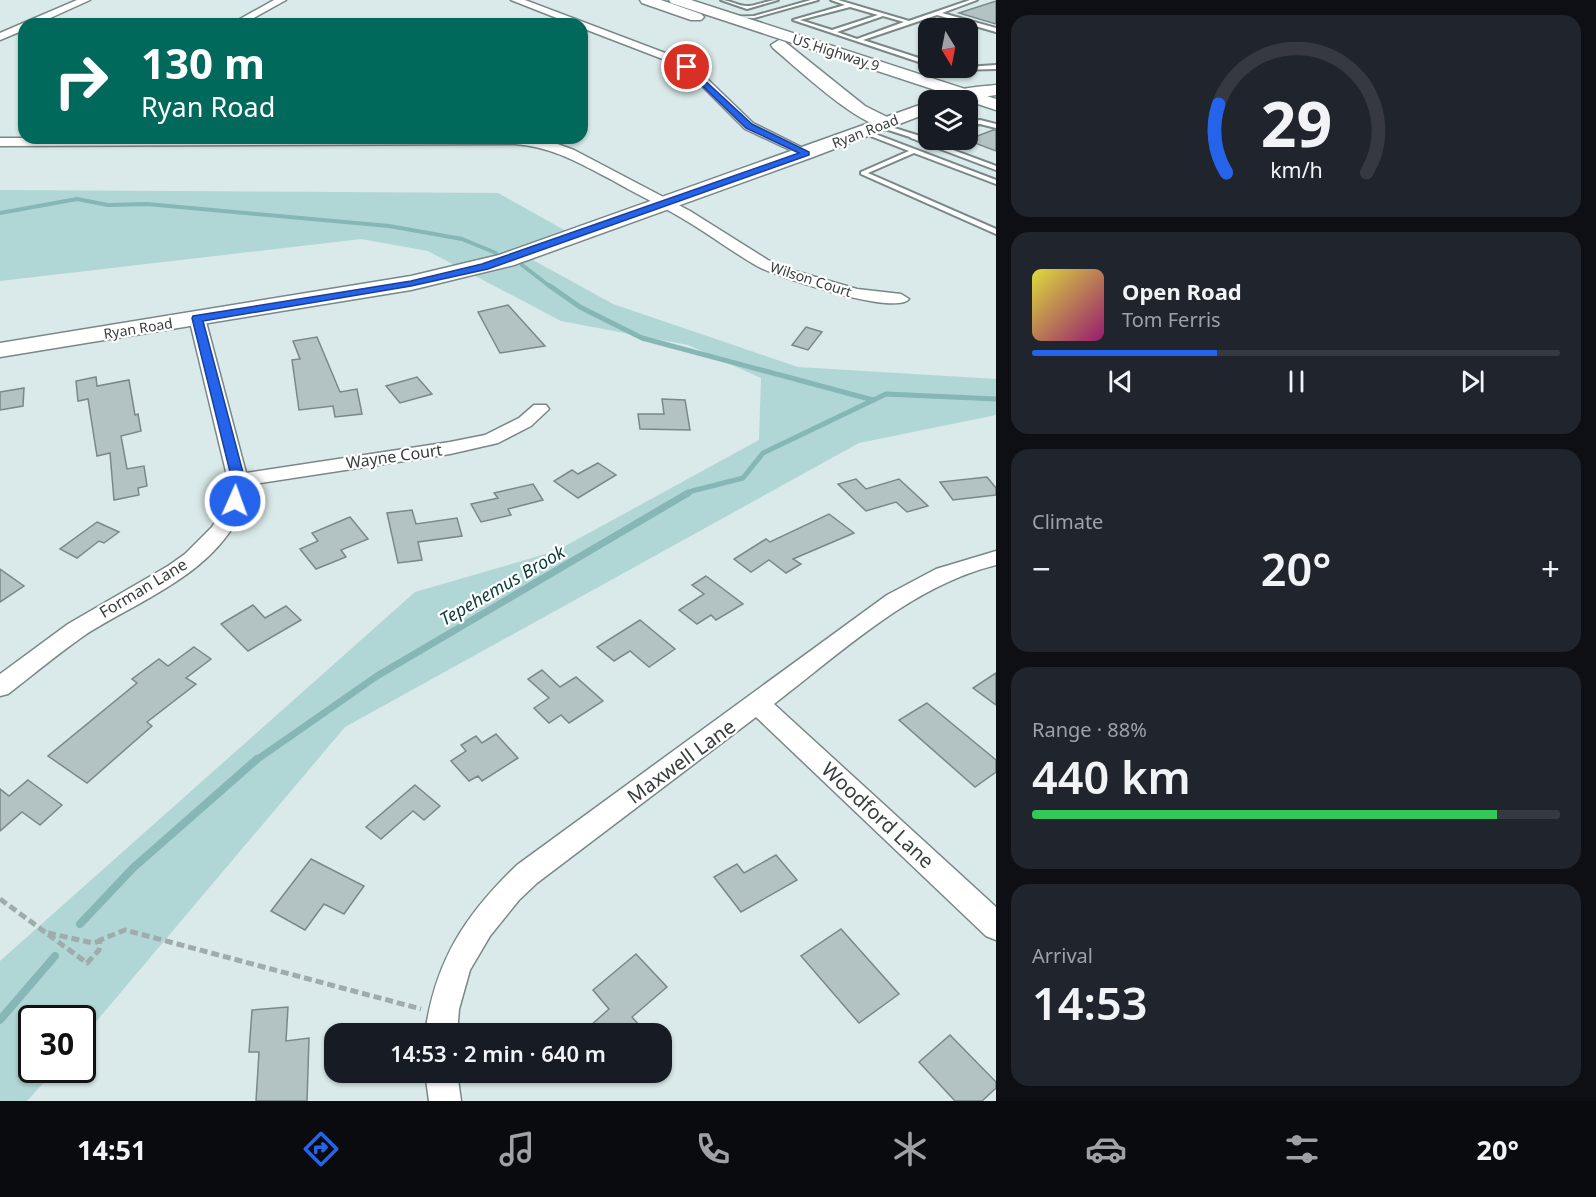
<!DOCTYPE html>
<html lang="en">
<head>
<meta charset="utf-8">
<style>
	:root { --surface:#171b24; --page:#20242c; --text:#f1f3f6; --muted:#9ea1a6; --line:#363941; --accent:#2563eb }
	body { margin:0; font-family:"Noto Sans",sans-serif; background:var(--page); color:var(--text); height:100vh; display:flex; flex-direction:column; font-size:22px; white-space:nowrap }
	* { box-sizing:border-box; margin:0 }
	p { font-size:20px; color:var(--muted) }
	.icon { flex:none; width:33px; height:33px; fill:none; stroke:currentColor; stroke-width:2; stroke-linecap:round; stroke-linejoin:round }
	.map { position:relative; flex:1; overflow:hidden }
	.details { display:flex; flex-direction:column; gap:15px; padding:15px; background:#0d0f14; width:600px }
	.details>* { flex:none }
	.guide { position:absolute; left:18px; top:18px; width:570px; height:126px; border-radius:18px; box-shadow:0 2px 4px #0004; background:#00695c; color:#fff; overflow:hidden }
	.needle { width:39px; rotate:170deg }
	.controls { position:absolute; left:918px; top:18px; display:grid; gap:12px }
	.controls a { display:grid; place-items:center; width:60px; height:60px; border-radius:12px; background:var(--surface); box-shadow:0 2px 4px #0004; font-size:30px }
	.speed { position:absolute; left:18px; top:1005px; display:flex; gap:12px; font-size:30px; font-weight:700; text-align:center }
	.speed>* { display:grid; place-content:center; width:78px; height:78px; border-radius:50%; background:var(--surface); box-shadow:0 2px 4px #0004; line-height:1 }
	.speed .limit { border:3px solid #111; border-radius:9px; background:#fff; color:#111 }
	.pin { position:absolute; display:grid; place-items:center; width:51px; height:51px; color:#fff; margin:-26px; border:3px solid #fff; border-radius:50%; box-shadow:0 2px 6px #0007 }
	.me { position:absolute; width:66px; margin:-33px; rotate:2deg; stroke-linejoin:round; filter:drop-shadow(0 0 4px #0008) }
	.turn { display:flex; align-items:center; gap:21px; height:126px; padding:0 24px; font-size:27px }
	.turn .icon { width:78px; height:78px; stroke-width:2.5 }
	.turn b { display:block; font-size:42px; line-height:51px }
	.big { font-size:45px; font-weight:600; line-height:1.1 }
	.details .widget { flex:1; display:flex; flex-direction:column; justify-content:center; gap:9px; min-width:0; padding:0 21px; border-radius:18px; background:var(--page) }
	.details .dial { align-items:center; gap:0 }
	.dial svg { height:156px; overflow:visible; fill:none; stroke:var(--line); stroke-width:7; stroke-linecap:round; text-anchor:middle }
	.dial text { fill:var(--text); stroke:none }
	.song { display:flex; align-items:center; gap:18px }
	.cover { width:72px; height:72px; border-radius:9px; background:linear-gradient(135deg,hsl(60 70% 55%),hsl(320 70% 35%)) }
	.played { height:6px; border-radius:3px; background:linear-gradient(90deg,var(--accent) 35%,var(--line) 35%) }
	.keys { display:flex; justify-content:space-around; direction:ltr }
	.heat { display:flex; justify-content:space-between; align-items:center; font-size:33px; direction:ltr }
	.charge { height:9px; border-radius:4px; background:linear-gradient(90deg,#34c759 88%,var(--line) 0) }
	.trip { position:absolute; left:324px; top:1023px; width:348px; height:60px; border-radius:18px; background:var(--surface); box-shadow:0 2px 4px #0004; font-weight:600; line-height:60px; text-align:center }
	.dock { display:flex; height:96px; justify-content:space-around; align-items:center; background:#090b0e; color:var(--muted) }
	.dock .icon { width:42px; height:42px }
	.dock .active { color:var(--accent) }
	.dock b { font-size:27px; color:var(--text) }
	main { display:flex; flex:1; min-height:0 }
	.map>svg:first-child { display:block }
</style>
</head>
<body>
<main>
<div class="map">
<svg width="996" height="1101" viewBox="0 0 996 1101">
	<rect width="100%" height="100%" fill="#dae9e9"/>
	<path fill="#b0d6d5" d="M 0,190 L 498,193 L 573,235 L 522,254 L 613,304 L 798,367 L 996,379 L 996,415 L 859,443 L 345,727 L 83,1037 L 82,1018 L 32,1018 L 32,1070 L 55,1070 L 27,1101 L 0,1101 L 0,961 L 415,592 L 556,551 L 759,440 L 761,378 L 688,345 L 561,321 L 428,251 L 361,239 L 0,281 Z"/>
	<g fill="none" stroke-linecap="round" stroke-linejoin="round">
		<g stroke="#86b6b5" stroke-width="4">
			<path d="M 0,213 L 77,199 L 108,205 L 147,204 L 389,226 L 462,239 L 496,253"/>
			<path d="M 522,265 L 552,288"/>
		</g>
		<g stroke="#86b6b5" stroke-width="5">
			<path d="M 550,286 L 580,307 L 642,338 L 873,400"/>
			<path d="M 685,495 L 692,491 L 743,478 L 763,453 L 886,394 L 996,399"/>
		</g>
		<path stroke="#86b6b5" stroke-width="7" d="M 255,761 L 377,676 L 688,493"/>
		<g stroke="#86b6b5" stroke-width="8">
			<path d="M 80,924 L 133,868 L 257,759"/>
			<path d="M 0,1020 L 55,956"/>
		</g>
	</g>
	<g fill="#b3c2c2" stroke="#7a8888" stroke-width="1.5">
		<path d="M 996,1 L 996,24 L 959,13 Z"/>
		<path d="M 993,130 L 996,130 L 996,151 L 967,140 Z"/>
		<path d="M 508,305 L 545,346 L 500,353 L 478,312 Z"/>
		<path d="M 806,327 L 822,332 L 808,350 L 792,345 Z"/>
		<path d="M 317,337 L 340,392 L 357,389 L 362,414 L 335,417 L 333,406 L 299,410 L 292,360 L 300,359 L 293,341 Z"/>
		<path d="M 96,377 L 97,386 L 129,380 L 135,415 L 138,414 L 141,431 L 121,436 L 127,469 L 144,466 L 147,486 L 138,488 L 139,495 L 114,500 L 110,453 L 97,456 L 88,399 L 78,401 L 76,381 Z"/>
		<path d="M 417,377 L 432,394 L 400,403 L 386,386 Z"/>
		<path d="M 24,388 L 23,406 L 0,410 L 0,392 Z"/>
		<path d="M 662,399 L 685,400 L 690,430 L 640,429 L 638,414 L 664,414 Z"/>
		<path d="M 598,463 L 616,475 L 578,498 L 554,481 L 572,470 L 578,474 Z"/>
		<path d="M 987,477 L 996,488 L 996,495 L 953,500 L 940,482 Z"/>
		<path d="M 856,479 L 866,489 L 899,479 L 928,506 L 907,512 L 896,502 L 866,511 L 838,484 Z"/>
		<path d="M 533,484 L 543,500 L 508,509 L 511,515 L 481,522 L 471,504 L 498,498 L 494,493 Z"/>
		<path d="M 412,510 L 416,524 L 457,518 L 462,536 L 418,542 L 422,560 L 398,563 L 387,513 Z"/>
		<path d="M 829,514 L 854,533 L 793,559 L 801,564 L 786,573 L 769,560 L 751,572 L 734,559 L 766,539 L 770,542 Z"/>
		<path d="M 350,517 L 368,539 L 341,550 L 346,557 L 316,569 L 300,549 L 318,541 L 312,533 Z"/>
		<path d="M 97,522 L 119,532 L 104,543 L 99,541 L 77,558 L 60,549 Z"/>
		<path d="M 0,569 L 24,586 L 0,602 Z"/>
		<path d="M 706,576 L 743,604 L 716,620 L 711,615 L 697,624 L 679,610 L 704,594 L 692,585 Z"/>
		<path d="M 253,605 L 265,618 L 286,606 L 301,620 L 248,651 L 221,624 Z"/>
		<path d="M 640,620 L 675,649 L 649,667 L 630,651 L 614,661 L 597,647 Z"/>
		<path d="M 194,647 L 211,659 L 186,678 L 196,684 L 147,722 L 152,726 L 87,783 L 48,756 L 137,683 L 132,679 L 159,659 L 168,666 Z"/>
		<path d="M 542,670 L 560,687 L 576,677 L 603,701 L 569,723 L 561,715 L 549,723 L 534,708 L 549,698 L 528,679 Z"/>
		<path d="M 996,673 L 996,705 L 973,688 Z"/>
		<path d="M 927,703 L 996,760 L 996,772 L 975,787 L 899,720 Z"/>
		<path d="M 496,734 L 518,758 L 482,781 L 478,776 L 469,781 L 451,761 L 466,751 L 461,745 L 476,736 L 482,743 Z"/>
		<path d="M 28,780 L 62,805 L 40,825 L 22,812 L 0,831 L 0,789 L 9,796 Z"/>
		<path d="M 415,785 L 440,806 L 424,820 L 413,811 L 381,839 L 366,827 Z"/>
		<path d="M 776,855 L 797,880 L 741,912 L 714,877 L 737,864 L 744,873 Z"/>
		<path d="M 311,859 L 364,886 L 344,914 L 324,904 L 305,930 L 271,911 Z"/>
		<path d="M 841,929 L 899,994 L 859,1023 L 801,956 Z"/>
		<path d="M 636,954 L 667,987 L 632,1017 L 647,1034 L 581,1034 L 609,1009 L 593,990 Z"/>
		<path d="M 288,1007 L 286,1041 L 309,1038 L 307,1101 L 256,1101 L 259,1052 L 249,1052 L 252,1010 Z"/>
		<path d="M 950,1035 L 996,1082 L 996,1088 L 982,1101 L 955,1101 L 919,1062 Z"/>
	</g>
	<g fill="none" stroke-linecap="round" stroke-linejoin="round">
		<g stroke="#798787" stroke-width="4">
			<g id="lane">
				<path d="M 721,0 C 730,0 740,7 749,6 C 759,5 768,0 778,0 L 747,9 Z"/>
				<path d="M 811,0 L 818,0 L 754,18 L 730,17 L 754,16 Z"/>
				<path d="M 831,0 L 838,0 L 909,21 L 970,0 L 977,0 L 942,13 L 996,28 L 996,32 L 937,15 L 863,40 L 928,61 L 928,65 L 793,20 L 845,5 ZM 850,7 L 878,15 L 832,30 L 800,20 ZM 883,16 L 904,22 L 857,39 L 837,32 Z"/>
				<path d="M 996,65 L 996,69 L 955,70 L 952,68 Z"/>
				<path d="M 980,120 L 996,124 L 996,128 L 980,124 L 968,126 L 968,122 Z"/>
				<path d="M 878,123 L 920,136 L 921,138 L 996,166 L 996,170 L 911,138 L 910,137 L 876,126 L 876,124 Z"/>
				<path d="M 862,129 L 996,180 L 996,184 L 914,153 L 868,173 L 996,229 L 996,234 L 861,174 L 861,172 L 909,151 L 860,132 L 859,131 Z"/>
			</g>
		</g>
		<g stroke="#798787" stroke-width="3">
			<g id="street">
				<path d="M 77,0 L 90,0 L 37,24 L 24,24 L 24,30 L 0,40 L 0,33 Z"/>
				<path d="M 274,0 L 286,0 L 243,24 L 231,24 Z"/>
				<path d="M 511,0 L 525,0 L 681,59 L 698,70 L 753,123 L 813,153 L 811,156 L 803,156 L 745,129 L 690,74 L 673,63 L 582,28 L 582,24 L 572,24 Z"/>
				<path d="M 0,138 L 541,138 L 574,150 L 690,211 L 768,260 L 788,269 L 857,289 L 901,294 L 909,299 C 895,316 777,277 757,266 C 731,251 706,232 680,217 C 658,204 634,193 612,180 C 579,163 553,147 515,144 L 0,146 Z"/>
				<path d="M 197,313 L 205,318 L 246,473 L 450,442 L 485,435 L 519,418 L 534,405 L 546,405 L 549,409 L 531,426 L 498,443 L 450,454 L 247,485 C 244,495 243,507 239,516 C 209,576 138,601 85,635 C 59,653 34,674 8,694 L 0,696 L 0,674 L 68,624 L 168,566 L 185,554 L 212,527 L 220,514 L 228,480 L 189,318 Z"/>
				<path d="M 996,551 L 996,565 C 911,586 842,652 774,704 L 996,907 L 996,940 L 986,936 L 756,717 L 537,883 L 519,900 L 490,936 L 470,970 L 459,1009 L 457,1034 L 425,1034 C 435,961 465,915 517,865 L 887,595 L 936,569 Z"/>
				<path d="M 425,1072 L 457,1072 L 461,1101 L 429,1101 Z"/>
			</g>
		</g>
		<g stroke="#798787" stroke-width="3">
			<g id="secondary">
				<path d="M 996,85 L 996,95 L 962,100 L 940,100 C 951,87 980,87 996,85 Z"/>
				<path d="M 928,102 L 928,113 L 813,157 L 514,265 L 411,290 L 0,357 L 0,343 L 411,276 L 499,255 Z"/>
			</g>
		</g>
		<g stroke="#798787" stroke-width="3">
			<g id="highway">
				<path d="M 640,0 L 661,0 L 701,14 L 704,17 L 701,20 L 691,20 L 642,3 Z"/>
				<path d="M 669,0 L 691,0 L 996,99 L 996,110 L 671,3 Z"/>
				<path d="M 779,40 L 785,42 L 865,106 L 891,119 L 893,123 L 891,127 C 865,133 795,66 773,48 L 771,45 Z"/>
			</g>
		</g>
		<g stroke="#a0acac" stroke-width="5" stroke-dasharray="8 4" stroke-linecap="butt">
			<path d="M 0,899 L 87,963 L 99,950 L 100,940 L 125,930 L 421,1009"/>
			<path d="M 48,933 L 93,943 L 100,941"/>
		</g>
		<use href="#lane" fill="#fff" fill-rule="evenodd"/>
		<use href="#street" fill="#fff" fill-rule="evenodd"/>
		<use href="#secondary" fill="#fff" fill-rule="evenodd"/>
		<use href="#highway" fill="#fff" fill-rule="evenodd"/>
	</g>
	<path fill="#2563eb" stroke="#184099" stroke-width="1.5" d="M 687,64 L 752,124 L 809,152 L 809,155 L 488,269 L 411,286 L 203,321 L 245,480 L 242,501 L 235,505 L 230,504 L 229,501 L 232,480 L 192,318 L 193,316 L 411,281 L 482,264 L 799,153 L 746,128 L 684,68 Z"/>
	<g text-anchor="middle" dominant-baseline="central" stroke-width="4.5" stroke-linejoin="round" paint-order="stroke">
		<g font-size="14" fill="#373d3d" stroke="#fff">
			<text transform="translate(836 52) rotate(18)">US Highway 9</text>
			<text transform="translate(865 131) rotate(-21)">Ryan Road</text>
			<text transform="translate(811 279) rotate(18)">Wilson Court</text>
			<text transform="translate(138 328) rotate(-9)">Ryan Road</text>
		</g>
		<g font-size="16" fill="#373d3d" stroke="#fff">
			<text transform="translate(394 456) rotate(-8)">Wayne Court</text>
			<text transform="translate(143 588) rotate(-31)">Forman Lane</text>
		</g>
		<g font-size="18" font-style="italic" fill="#0d3b3b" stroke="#fff">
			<text transform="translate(502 585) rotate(-30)">Tepehemus Brook</text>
		</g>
		<g font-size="20" fill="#373d3d" stroke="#fff">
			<text transform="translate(681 761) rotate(-36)">Maxwell Lane</text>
			<text transform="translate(878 815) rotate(43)">Woodford Lane</text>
		</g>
	</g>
</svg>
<div class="controls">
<a><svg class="needle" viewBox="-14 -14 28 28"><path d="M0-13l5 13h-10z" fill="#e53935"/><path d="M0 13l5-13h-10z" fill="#9ea1a6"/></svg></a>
<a><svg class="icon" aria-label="layers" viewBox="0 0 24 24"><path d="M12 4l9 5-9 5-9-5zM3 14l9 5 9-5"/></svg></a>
</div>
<div class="speed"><div class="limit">30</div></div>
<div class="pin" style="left:687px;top:67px;background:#d93025"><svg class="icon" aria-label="arrive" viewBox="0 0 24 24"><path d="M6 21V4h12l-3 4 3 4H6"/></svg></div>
<svg class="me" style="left:235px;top:501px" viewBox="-20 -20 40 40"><circle r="17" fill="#2563eb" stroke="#fff" stroke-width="3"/><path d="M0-11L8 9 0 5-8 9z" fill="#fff"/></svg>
<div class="trip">14:53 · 2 min · 640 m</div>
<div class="guide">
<div class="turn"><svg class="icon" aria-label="right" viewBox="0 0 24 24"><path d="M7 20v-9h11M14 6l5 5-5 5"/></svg><div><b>130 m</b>Ryan Road</div></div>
</div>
</div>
<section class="details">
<div class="widget dial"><svg viewBox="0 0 100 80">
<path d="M14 69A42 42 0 1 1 86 69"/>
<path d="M14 69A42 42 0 0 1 10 34" stroke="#2563eb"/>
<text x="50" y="56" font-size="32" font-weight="700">29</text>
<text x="50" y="72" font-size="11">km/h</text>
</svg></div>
<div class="widget">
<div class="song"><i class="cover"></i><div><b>Open Road</b><p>Tom Ferris</p></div></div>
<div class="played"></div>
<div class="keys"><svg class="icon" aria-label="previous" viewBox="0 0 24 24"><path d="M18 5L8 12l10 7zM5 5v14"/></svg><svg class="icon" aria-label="pause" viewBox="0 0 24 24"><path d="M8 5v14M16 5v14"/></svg><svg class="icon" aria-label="next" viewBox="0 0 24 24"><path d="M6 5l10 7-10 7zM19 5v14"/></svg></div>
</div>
<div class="widget"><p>Climate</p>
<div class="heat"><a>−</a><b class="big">20°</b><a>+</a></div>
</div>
<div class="widget"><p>Range · 88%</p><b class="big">440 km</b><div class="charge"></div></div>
<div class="widget"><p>Arrival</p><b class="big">14:53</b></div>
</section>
</main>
<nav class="dock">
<b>14:51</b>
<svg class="icon active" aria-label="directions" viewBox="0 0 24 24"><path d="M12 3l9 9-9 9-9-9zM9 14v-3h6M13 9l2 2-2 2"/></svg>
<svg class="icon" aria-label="music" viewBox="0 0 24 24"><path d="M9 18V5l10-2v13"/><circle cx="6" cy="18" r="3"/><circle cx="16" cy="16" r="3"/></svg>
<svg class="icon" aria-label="phone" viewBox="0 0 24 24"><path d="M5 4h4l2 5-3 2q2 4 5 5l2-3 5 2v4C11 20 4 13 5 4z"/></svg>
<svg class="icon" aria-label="climate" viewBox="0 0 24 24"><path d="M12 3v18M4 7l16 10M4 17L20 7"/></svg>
<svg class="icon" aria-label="car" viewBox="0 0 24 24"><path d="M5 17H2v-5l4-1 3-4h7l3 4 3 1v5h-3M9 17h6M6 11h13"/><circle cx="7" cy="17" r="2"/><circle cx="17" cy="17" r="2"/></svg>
<svg class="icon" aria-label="filters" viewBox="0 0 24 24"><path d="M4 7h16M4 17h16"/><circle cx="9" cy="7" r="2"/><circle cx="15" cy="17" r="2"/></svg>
<b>20°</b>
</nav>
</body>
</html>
